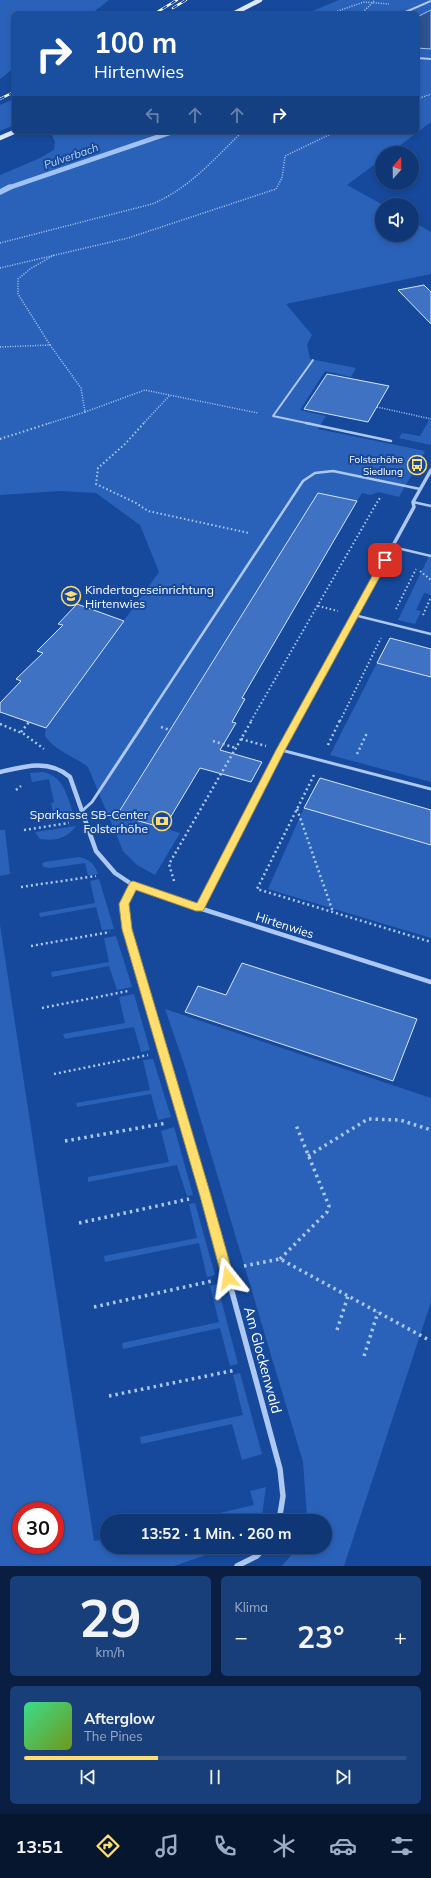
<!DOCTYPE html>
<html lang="de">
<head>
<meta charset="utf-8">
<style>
	:root { --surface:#103775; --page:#193f7a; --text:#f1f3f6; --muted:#9cacc5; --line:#305187; --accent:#ffde6e }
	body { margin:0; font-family:Mulish,sans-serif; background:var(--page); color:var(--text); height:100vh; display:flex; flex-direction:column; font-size:15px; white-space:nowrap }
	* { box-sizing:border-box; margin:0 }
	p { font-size:13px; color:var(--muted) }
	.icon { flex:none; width:22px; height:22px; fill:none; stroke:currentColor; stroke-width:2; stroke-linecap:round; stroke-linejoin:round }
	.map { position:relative; height:1566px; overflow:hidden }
	.details { display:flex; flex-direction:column; gap:10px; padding:10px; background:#091e40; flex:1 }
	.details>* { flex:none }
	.top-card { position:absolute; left:12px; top:12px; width:407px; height:122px; border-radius:6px; box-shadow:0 2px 6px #0003,0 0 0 1px var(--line); background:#1a4fa0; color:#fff; overflow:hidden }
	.needle { width:26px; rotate:20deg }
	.buttons { position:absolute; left:375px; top:146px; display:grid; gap:8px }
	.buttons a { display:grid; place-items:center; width:44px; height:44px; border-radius:50%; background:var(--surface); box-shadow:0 2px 6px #0003,0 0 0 1px var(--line); font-size:20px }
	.speed { position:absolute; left:12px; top:1502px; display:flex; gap:8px; font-size:20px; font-weight:700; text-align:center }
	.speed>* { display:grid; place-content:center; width:52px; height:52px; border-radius:50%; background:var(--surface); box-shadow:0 2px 6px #0003,0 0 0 1px var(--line); line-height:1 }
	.speed .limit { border:6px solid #d22; background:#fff; color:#111 }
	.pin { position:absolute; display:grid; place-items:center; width:34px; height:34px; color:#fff; margin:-17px; border-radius:8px; box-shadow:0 2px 6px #0006 }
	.me { position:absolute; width:44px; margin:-22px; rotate:345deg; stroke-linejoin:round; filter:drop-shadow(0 0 3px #0008) }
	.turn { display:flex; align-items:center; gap:14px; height:84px; padding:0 16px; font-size:18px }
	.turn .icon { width:52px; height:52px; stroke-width:2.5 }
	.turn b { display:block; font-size:28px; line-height:34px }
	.lanes { display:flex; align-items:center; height:38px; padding:0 16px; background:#0003; justify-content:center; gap:20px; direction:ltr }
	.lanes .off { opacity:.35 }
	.big { font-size:30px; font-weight:700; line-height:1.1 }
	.details .widget { flex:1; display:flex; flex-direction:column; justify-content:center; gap:6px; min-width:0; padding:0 14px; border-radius:6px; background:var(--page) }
	.details .dial { align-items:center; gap:0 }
	.dial b { font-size:52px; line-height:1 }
	.song { display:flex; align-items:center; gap:12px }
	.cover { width:48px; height:48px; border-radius:6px; background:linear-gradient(135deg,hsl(150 70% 55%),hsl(80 70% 35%)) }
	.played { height:4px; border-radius:2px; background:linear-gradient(90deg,var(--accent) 35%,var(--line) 35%) }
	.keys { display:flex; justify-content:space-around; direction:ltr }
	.heat { display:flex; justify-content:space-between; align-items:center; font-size:22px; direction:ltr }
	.details .tiles { flex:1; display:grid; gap:10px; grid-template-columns:1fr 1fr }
	.widget:last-child { grid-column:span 2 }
	.trip { position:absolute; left:100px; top:1514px; width:232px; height:40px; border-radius:20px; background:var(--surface); box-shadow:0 2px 6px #0003,0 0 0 1px var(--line); font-weight:700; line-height:40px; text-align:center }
	.tab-bar { display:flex; height:64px; justify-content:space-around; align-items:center; background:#06162f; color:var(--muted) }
	.tab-bar .icon { width:28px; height:28px }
	.tab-bar .current { color:var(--accent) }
	.tab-bar b { font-size:18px; color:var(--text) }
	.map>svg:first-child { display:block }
</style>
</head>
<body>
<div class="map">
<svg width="431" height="1566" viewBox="0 0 431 1566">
	<rect width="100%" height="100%" fill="#16499c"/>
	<g fill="#2a62ba" fill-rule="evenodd">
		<path d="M 0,0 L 109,0 L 91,14 L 14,14 L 14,68 L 0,79 Z"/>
		<path d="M 339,0 L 431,0 L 431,122 L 390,153 L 382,153 L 382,159 L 347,185 L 383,205 L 382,235 L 412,235 L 412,221 L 431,232 L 431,274 L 286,304 L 312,335 L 307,345 L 310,359 L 356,368 L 351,377 L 325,371 L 300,410 L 326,416 L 318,429 L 425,451 L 420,461 L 413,460 L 409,468 L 415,469 L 399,497 L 379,492 L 370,495 L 362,493 L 357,501 L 318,493 L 117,814 L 180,833 L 155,875 L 137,865 L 123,851 L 88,767 C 74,756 56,752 45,736 L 46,728 L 159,572 L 140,525 L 96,493 L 60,491 L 0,495 L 0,175 L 38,159 L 54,150 L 55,142 L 52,135 L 61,132 L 417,132 L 417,14 L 315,14 L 310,12 Z"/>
		<path d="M 14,99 L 14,125 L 0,131 L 0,105 Z"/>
		<path d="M 431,417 L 431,445 L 399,438 L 402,433 L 420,436 Z"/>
		<path d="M 431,552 L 431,595 L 424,593 L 416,610 L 421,611 L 415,624 L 398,620 Z"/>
		<path d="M 377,663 L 431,677 L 431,782 L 330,755 Z"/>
		<path d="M 43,772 C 65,776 68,800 75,818 L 55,821 L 51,803 L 54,802 L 49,779 L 32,782 L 30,773 Z"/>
		<path d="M 304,808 L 431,845 L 431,938 L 268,889 Z"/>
		<path d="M 76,826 C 66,839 56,841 40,839 L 35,832 Z"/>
		<path d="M 0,830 L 5,830 L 10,874 L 0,876 Z"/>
		<path d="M 79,857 C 89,859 95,864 98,874 L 88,875 L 85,863 L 50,868 L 44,867 L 42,864 L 44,862 Z"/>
		<path d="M 99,879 L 114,929 L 102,930 L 96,907 L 40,917 L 39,913 L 95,903 L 90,881 Z"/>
		<path d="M 0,925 L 94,1541 L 107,1539 L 107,1547 L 229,1547 L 174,1566 L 0,1566 ZM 21,1511 L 55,1511 L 55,1545 L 21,1545 Z"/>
		<path d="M 116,936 L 132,987 L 117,990 L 109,966 L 52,977 L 51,972 L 109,962 L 104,938 Z"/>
		<path d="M 134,994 L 150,1050 L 141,1052 L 134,1027 L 65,1039 L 63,1034 L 125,1023 L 119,997 Z"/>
		<path d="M 165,1009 L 431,1098 L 431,1302 L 344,1566 L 282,1566 L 293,1553 L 295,1547 L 325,1547 L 325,1521 L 305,1521 L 307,1517 L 303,1462 L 185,1067 Z"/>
		<path d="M 153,1059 L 171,1117 L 158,1120 L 151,1094 L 77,1107 L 76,1103 L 150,1090 L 143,1060 Z"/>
		<path d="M 174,1127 L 193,1195 L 187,1196 L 177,1165 L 88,1182 L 88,1177 L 169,1162 L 161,1131 Z"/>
		<path d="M 195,1203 L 215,1275 L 207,1277 L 199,1243 L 105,1262 L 104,1256 L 197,1238 L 189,1204 Z"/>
		<path d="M 217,1284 L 238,1364 L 230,1366 L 220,1328 L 123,1349 L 122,1343 L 219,1322 L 210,1286 Z"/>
		<path d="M 240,1373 L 262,1454 L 242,1460 L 232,1424 L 141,1444 L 140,1437 L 243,1415 L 233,1375 Z"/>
		<path d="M 266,1487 L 262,1515 L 258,1521 L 185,1521 L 254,1505 L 250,1491 Z"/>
	</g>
	<path fill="#2d5290" stroke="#a0c2f5" d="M 431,10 L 431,49 L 417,48 L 417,17 Z"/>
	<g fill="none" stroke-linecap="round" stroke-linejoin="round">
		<path stroke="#a0c2f5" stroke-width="4.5" d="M 8,188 L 172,132"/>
		<path stroke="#a0c2f5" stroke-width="5.5" d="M 0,192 L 10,187"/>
	</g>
	<g fill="#3f72c2" stroke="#d5e5fd">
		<path d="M 424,285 L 431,292 L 431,324 L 398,290 Z"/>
		<path d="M 327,374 L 389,386 L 368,422 L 304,409 Z"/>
		<path d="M 318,493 L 357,501 L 242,698 L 245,699 L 232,722 L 236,723 L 220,750 L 262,762 L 251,782 L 200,768 L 164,828 L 117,815 Z"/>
		<path d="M 77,604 L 124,621 L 46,728 L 0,712 L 0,703 L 21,681 L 16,679 L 43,653 L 37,651 L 63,625 L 58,624 Z"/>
		<path d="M 390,638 L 431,649 L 431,677 L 377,663 Z"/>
		<path d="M 320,778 L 431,810 L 431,845 L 304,808 Z"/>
		<path d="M 242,963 L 417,1019 L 393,1081 L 185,1012 L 198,986 L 226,995 Z"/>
	</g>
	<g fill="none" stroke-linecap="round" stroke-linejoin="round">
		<g stroke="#adc8f2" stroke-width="1.5" stroke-dasharray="1 1.5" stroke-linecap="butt">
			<path d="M 335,12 L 364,2 L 389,4"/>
			<path d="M 361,14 L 375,0"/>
			<path d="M 417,99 L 431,94"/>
			<path d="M 0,243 L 152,204 C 190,188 213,160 242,132"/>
			<path d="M 0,268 L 128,238 L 276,189 L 282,178 L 285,156 L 335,132"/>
			<path d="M 50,345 L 18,294 L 18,279 L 30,269 L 54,255"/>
			<path d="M 0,347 L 50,345 L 81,388 L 85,412 L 47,424"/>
			<path d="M 377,407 L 431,419"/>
			<path d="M 85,412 L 145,390 L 258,413"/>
			<path d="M 143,424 L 170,395"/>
		</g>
		<g stroke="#adc8f2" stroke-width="2" stroke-dasharray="1.5 2.5" stroke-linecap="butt">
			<path d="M 144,423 L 125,444 L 98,468 L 96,484 L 136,503 L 148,511 L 249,533"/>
			<path d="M 0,439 L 50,423"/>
			<path d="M 420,571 L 431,580"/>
			<path d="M 318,606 L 338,611"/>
			<path d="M 396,609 L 416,569"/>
			<path d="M 423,615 L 431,597"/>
			<path d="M 251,721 L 379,499 L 381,499"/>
			<path d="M 340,721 L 381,638"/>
		</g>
		<g stroke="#adc8f2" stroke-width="2.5" stroke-dasharray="2 3" stroke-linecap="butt">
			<path d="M 0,724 L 24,734 L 44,749"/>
			<path d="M 161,727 L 170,730"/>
			<path d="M 21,732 L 29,722"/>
			<path d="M 241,739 L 266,746"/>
			<path d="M 213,741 L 236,748"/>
			<path d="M 328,745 L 340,720"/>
			<path d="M 357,754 L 367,733"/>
			<path d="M 314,775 L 257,889 L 431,942"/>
			<path d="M 16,790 L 21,786"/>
			<path d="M 297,809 L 333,912"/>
			<path d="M 24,830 L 69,823"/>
			<path d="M 174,881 L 169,864 L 252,720"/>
			<path d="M 21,887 L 96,876"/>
			<path d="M 31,946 L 110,932"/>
			<path d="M 42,1008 L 128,991"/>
			<path d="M 54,1074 L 148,1055"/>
		</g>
		<g stroke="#adc8f2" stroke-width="3.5" stroke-dasharray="2.5 4" stroke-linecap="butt">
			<path d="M 65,1141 L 167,1123"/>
			<path d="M 308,1156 L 368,1119 L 400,1120 L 431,1130"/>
			<path d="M 79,1223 L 189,1199"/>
			<path d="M 280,1259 L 327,1212 L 329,1206 L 296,1125"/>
			<path d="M 244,1266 L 280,1259 L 429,1340"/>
			<path d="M 94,1307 L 212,1281"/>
			<path d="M 337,1330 L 348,1296"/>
			<path d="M 364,1356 L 378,1312"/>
			<path d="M 109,1396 L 236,1370"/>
		</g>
		<path stroke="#adc8f2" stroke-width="1.5" d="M 183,14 L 193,12 L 206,14"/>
		<path stroke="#adc8f2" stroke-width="2" d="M 311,424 L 273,416 L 313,360"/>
		<g stroke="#adc8f2" stroke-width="2.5">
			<path d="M 306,423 L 391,441"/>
			<path d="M 413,502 L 431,506"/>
			<path d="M 393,547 L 431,556"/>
			<path d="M 354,615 L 431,634"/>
			<path d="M 145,721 L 303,481 L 315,473 L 333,471 L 420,489"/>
		</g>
		<g stroke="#adc8f2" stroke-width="3">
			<path d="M 281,750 L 431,789"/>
			<path d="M 82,811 L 92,802 L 146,720"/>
		</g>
		<g stroke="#adc8f2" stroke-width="2">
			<path d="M 401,14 L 431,1"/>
			<path d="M 417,58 L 431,59"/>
		</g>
		<path stroke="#adc8f2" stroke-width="3.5" d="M 297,721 L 414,507 L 413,502 L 431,470"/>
		<g stroke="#adc8f2" stroke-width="4.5">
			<path d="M 0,772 C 25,766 49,759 70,777 L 96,851 L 115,873 L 133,885 L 199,908 L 431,982"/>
			<path d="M 133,885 L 124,904 L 127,929 L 176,1095"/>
			<path d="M 199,908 L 297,720"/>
		</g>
		<g stroke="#adc8f2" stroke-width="5.5">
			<path d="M 176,1094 L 206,1196 L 280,1469 L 283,1496 L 279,1521"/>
			<path d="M 237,1566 L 257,1556 L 265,1547"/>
		</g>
		<g stroke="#dce8fc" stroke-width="4.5">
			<path d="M 233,14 L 260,0"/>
			<path d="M 0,138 L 14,132"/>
		</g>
		<g stroke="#fff" stroke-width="2.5">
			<g id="rail">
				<path d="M 173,8 L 186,0"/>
				<path d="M 154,14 L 177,0"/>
				<path d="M 0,99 L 14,92"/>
			</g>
		</g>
		<use href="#rail" stroke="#16499c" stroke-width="1.5" stroke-dasharray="5" stroke-linecap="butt"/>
	</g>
	<path fill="#ffde6e" stroke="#a69048" d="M 385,558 L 389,560 L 285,750 L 203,911 L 196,911 L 136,890 L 129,904 L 132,929 L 211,1196 L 234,1278 L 232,1282 L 228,1283 L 223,1282 L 222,1278 L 200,1196 L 122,929 L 119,904 L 130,882 L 133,881 L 197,903 L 276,750 L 381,560 Z"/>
	<defs>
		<g id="bus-ring" transform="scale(1)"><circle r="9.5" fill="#16499c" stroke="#ffde6e" stroke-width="1.5"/><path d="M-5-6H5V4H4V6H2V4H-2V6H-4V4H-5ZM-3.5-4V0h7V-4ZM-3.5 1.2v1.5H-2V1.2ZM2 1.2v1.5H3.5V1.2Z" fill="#ffde6e"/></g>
		<g id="school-ring" transform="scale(1)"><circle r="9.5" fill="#16499c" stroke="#ffde6e" stroke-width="1.5"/><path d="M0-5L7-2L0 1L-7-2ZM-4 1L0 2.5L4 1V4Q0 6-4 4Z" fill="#ffde6e"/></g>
		<g id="bank-ring" transform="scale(1)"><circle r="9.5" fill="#16499c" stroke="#ffde6e" stroke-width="1.5"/><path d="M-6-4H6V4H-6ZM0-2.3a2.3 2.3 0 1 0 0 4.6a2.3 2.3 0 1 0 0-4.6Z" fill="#ffde6e"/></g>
	</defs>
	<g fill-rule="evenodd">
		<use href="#bus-ring" x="417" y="465"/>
		<use href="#school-ring" x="71" y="596"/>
		<use href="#bank-ring" x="162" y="821"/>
	</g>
	<g text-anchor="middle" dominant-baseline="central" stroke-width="4" stroke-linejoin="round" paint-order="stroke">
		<g font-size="10" fill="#fff" stroke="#16499c" text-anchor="end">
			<text x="403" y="459">Folsterhöhe<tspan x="403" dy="12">Siedlung</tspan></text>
		</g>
		<g font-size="11" font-style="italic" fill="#bad3f9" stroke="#16499c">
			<text transform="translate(71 156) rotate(-19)">Pulverbach</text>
		</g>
		<g font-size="12" fill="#fff" stroke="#16499c" text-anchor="start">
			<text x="85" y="589">Kindertageseinrichtung<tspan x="85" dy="14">Hirtenwies</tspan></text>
			<text x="148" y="814" text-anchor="end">Sparkasse SB-Center<tspan x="148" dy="14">Folsterhöhe</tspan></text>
		</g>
		<g font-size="12" fill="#fff" stroke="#16499c">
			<text transform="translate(285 925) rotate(18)">Hirtenwies</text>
		</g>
		<g font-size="14" fill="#fff" stroke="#16499c">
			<text transform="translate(263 1360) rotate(75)">Am Glockenwald</text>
		</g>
	</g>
</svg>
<div class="buttons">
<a><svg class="needle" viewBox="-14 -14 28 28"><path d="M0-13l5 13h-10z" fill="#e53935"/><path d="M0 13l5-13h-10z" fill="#9cacc5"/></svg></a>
<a><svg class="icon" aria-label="sound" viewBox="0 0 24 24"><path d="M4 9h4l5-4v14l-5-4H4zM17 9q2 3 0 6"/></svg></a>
</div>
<div class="speed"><div class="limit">30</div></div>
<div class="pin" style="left:385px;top:560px;background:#d93025"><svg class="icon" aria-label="arrive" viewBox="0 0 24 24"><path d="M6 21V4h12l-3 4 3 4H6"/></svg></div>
<svg class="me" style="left:228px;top:1278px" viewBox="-20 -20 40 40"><path d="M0-17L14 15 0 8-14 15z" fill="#ffde6e" stroke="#fff" stroke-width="4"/></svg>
<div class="trip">13:52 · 1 Min. · 260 m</div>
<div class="top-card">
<div class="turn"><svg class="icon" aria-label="right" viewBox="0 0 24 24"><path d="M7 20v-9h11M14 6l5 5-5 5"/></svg><div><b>100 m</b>Hirtenwies</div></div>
<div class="lanes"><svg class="icon off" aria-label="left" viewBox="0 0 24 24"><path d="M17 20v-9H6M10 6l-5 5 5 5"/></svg><svg class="icon off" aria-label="ahead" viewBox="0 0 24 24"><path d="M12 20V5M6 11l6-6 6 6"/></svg><svg class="icon off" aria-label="ahead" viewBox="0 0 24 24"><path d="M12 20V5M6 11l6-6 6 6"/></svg><svg class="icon" aria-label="right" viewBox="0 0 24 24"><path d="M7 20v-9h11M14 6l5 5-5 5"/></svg></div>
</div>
</div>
<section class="details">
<div class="tiles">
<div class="widget dial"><b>29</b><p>km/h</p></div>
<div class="widget"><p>Klima</p>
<div class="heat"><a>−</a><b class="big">23°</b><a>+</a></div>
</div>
<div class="widget">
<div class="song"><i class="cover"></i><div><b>Afterglow</b><p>The Pines</p></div></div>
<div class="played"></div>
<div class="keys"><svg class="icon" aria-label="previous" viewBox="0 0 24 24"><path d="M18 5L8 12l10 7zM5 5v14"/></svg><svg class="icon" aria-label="pause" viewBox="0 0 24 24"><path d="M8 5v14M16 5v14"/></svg><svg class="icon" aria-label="next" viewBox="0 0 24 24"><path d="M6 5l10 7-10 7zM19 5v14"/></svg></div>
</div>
</div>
</section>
<nav class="tab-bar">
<b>13:51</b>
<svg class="icon current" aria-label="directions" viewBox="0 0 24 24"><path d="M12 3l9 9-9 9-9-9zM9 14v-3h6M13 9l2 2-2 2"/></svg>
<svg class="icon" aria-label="music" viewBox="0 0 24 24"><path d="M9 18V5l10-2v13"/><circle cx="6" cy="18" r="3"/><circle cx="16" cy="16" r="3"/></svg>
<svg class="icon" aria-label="phone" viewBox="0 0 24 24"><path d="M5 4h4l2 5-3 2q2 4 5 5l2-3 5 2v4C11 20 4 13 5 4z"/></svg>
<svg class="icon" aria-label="climate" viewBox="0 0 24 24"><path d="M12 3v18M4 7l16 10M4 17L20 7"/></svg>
<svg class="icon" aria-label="car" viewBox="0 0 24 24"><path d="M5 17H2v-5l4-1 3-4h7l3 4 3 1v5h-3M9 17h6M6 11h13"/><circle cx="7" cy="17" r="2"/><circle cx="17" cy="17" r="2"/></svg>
<svg class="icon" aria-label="filters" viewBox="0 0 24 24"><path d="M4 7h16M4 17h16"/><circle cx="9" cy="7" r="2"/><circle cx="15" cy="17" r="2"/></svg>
</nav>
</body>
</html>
